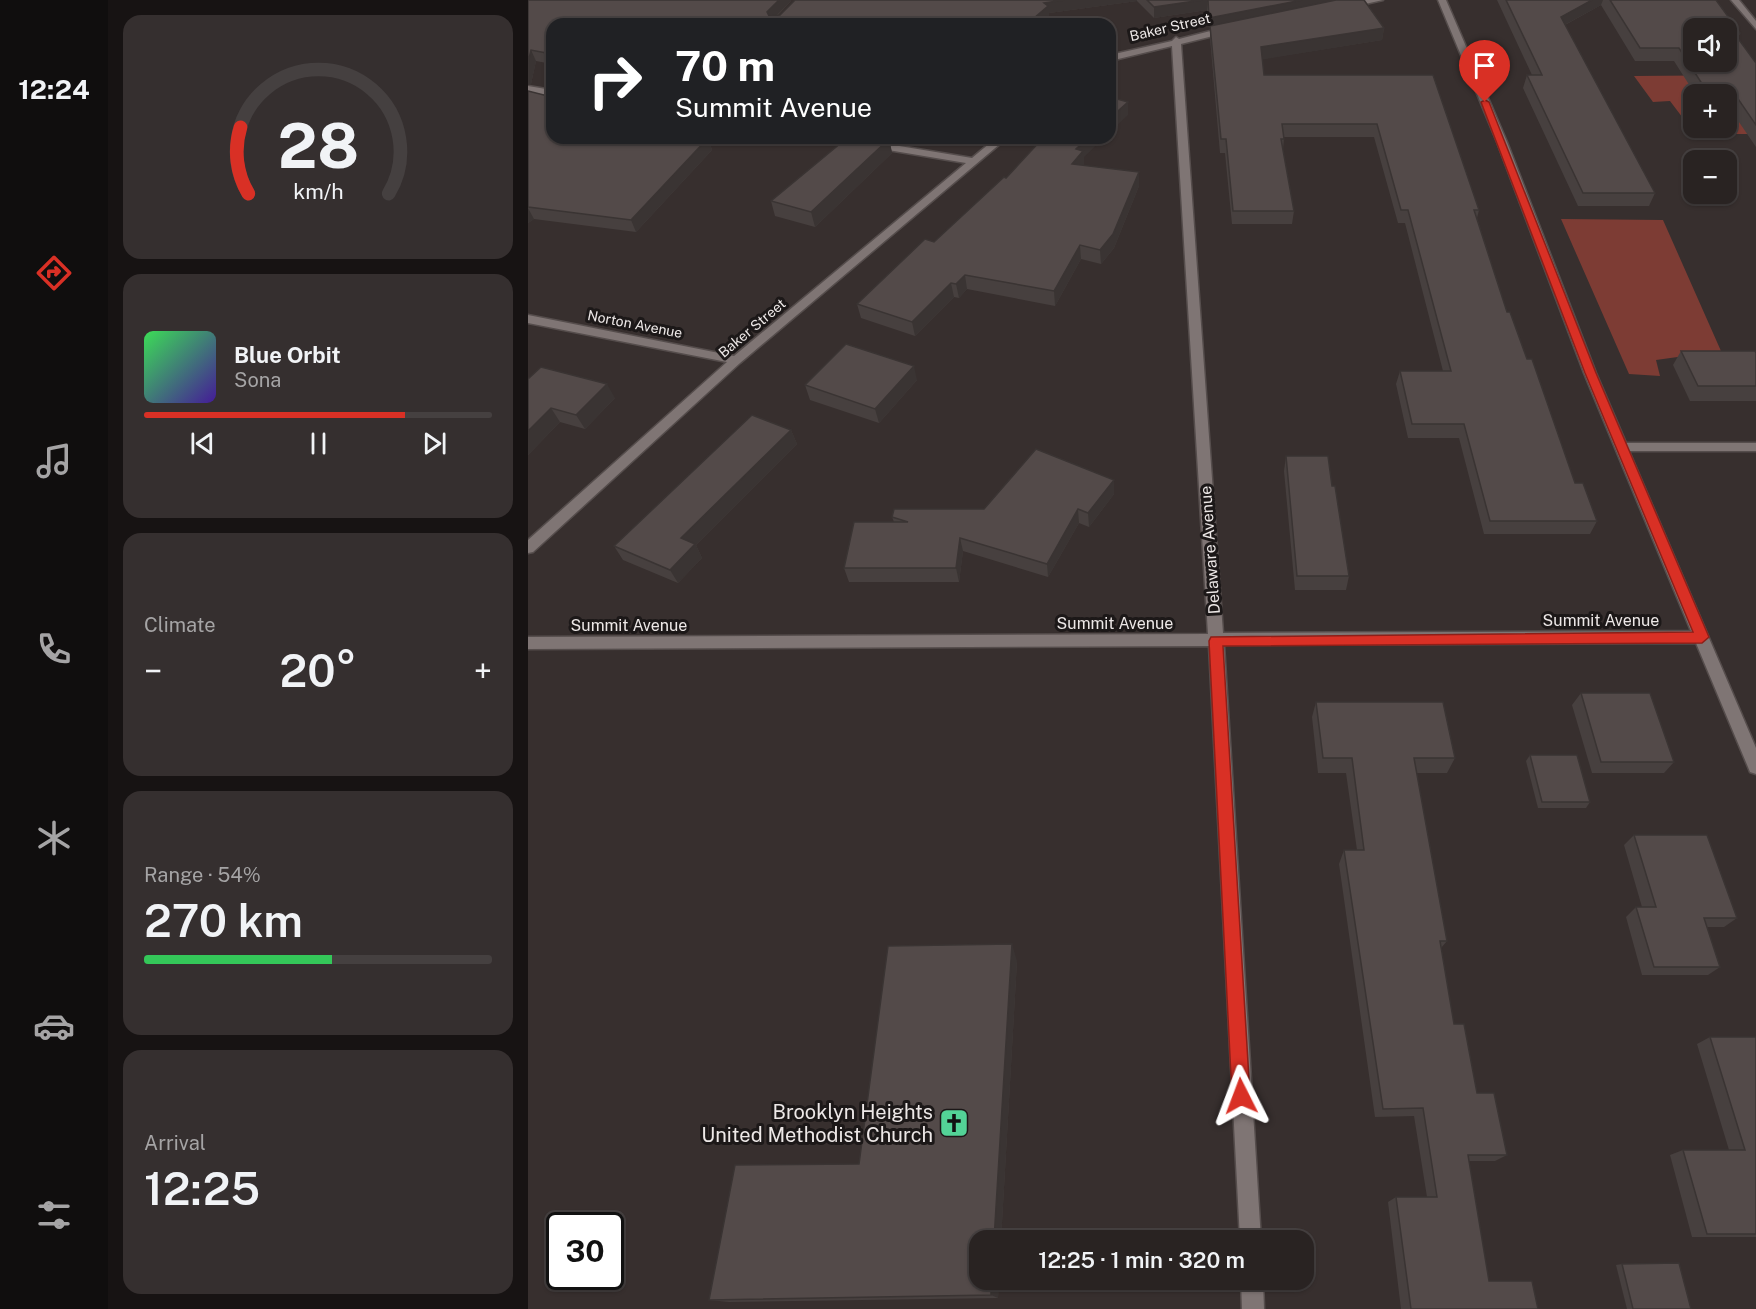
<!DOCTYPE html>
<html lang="en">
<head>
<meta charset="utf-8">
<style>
	:root { --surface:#292322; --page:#352f2f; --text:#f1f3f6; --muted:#a5a4a5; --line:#454040; --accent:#d93025 }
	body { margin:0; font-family:"Public Sans",sans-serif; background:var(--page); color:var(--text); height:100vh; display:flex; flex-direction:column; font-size:22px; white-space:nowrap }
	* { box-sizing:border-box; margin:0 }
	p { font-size:20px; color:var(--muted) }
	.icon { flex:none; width:33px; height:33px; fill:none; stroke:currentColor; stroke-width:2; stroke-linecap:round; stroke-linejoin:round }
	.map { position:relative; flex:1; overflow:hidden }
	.details { display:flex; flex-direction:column; gap:15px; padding:15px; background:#171313; width:420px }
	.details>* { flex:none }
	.guide { position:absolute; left:18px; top:18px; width:570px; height:126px; border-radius:18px; box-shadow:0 2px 4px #0004,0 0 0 2px var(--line); background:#202124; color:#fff; overflow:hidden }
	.buttons { position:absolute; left:1155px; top:18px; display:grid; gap:12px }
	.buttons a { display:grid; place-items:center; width:54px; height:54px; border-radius:12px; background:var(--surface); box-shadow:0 2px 4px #0004,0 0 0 2px var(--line); font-size:30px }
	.speed { position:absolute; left:18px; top:1212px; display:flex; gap:12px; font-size:30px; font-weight:700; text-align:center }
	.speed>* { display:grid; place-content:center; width:78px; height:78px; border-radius:50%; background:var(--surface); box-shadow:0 2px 4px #0004,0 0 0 2px var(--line); line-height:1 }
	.speed .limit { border:3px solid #111; border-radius:9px; background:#fff; color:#111 }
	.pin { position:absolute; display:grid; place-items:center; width:51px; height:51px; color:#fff; margin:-62px -26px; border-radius:50% 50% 50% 0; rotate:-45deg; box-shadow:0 0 6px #0007 }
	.pin .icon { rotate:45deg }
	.me { position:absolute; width:66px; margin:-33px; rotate:357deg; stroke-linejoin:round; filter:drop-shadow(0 0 4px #0008) }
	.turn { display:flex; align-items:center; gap:21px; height:126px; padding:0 30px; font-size:27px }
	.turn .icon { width:78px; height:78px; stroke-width:2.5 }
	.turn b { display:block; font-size:42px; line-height:51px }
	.big { font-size:45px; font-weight:600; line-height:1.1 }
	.details .tile { flex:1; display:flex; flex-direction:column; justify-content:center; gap:9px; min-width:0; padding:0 21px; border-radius:18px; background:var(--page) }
	.details .dial { align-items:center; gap:0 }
	.dial svg { height:156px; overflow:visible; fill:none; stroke:var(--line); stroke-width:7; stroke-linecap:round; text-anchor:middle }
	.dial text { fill:var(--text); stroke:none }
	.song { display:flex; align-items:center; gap:18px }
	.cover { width:72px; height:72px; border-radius:9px; background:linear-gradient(135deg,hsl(130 70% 55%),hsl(260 70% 35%)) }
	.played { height:6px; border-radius:3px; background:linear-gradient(90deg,var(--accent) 75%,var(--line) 75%) }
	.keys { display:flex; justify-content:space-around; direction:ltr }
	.heat { display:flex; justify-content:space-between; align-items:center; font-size:33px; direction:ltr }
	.charge { height:9px; border-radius:4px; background:linear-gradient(90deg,#34c759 54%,var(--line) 0) }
	.trip { position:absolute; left:441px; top:1230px; width:345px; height:60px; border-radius:18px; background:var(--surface); box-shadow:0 2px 4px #0004,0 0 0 2px var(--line); font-weight:600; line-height:60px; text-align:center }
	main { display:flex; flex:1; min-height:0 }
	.menu { display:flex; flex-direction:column; width:108px; justify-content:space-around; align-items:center; background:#100e0e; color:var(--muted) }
	.menu .icon { width:42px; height:42px }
	.menu .active { color:var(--accent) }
	.menu b { font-size:27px; color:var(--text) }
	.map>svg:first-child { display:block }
</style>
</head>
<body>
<main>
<nav class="menu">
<b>12:24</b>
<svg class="icon active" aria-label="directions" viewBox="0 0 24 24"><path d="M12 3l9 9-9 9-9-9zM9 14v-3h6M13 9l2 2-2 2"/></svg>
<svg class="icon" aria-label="music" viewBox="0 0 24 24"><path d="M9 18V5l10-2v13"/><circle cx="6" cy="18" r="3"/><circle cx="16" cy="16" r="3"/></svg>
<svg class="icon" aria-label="phone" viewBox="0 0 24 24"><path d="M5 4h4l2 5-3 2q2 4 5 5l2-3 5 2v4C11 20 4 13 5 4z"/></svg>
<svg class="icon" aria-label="climate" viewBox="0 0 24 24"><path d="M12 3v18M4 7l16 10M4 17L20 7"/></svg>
<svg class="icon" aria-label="car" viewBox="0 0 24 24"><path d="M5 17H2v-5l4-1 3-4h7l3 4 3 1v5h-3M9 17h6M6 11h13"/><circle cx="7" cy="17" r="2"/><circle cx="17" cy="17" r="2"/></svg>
<svg class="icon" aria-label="filters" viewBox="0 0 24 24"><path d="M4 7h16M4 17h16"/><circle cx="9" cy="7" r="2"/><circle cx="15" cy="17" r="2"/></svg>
</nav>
<section class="details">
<div class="tile dial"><svg viewBox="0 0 100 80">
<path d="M14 69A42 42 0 1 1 86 69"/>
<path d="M14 69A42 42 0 0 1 10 35" stroke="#d93025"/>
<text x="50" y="56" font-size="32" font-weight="700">28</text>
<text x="50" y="72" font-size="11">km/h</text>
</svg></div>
<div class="tile">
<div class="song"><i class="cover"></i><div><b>Blue Orbit</b><p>Sona</p></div></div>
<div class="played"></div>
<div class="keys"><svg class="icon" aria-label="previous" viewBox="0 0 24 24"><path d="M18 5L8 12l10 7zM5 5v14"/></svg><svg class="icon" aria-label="pause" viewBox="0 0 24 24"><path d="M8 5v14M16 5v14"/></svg><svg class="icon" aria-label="next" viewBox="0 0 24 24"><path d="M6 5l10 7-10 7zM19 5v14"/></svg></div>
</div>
<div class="tile"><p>Climate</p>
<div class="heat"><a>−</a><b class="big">20°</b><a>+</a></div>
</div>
<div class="tile"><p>Range · 54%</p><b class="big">270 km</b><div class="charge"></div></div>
<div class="tile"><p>Arrival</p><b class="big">12:25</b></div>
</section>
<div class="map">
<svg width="1228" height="1309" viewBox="0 0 1228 1309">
	<rect width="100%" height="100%" fill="#372f2e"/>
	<g fill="#7d3c34">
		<path d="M 1228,75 L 1228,85 L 1157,87 L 1165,100 L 1166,128 L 1198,128 L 1199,105 L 1228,105 L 1228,134 L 1167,134 L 1142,101 L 1125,102 L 1106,76 Z"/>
		<path d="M 1033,219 L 1135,220 L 1193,351 L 1128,360 L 1132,376 L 1101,374 Z"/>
	</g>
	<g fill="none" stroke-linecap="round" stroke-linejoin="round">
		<g stroke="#554d4c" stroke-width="3">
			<g id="minor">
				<path d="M 838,0 L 855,0 L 819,8 L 815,6 Z"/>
				<path d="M 910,0 L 918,0 L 979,142 L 1068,373 L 1098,443 L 1228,443 L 1228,451 L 1101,451 L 1228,748 L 1228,774 L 1222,772 L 1220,767 L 1168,643 L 696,645 L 733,1240 L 712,1240 L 681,646 L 0,649 L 0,637 L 680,634 L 644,46 L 582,61 L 582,55 L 644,41 L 648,37 L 651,39 L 702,26 L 706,29 L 705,31 L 653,44 L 695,633 L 1163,631 L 1056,373 L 969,142 Z"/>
				<path d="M 1203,0 L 1211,0 L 1228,21 L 1228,29 Z"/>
				<path d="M 0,86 L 24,90 L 24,96 L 0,92 Z"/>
				<path d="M 301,138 L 323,138 L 444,158 L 468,138 L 479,138 L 212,363 L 5,552 L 0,553 L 0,540 L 199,362 L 0,323 L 0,315 L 206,356 L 438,163 L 306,141 Z"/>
				<path d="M 713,1280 L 735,1280 L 736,1309 L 714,1309 Z"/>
			</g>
		</g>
		<use href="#minor" fill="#7f7574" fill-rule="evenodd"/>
	</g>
	<g fill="#47403f">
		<path d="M 0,0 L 263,1 L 250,15 L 252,15 L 267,0 L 836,0 L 856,28 L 854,40 L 734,59 L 736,75 L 905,75 L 951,210 L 949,218 L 979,312 L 999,359 L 1047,483 L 1069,521 L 1062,534 L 956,534 L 931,438 L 880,438 L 868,384 L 872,371 L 915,371 L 877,223 L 870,223 L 846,137 L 756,137 L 755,150 L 766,211 L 764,224 L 704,224 L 697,153 L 692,153 L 682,38 L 682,28 L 681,28 L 679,10 L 626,18 L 609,1 L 521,13 L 521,17 L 513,24 L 24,24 L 24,64 L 8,61 L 3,84 L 0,85 Z"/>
		<path d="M 969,0 L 1188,0 L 1212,33 L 1210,38 L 1228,63 L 1228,147 L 1198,103 L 1198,94 L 1167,94 L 1146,61 L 1107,61 L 1073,5 L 1037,25 L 1127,193 L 1121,206 L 1050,206 L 995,88 L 999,75 L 1004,75 Z"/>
		<path d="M 0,91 L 180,138 L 184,150 L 108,232 L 6,219 L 0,223 Z"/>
		<path d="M 319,138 L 379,138 L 373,144 L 362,142 L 364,153 L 287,227 L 247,216 L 243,201 Z"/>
		<path d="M 556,157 L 556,165 L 611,186 L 586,248 L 573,264 L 553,259 L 527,306 L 439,289 L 431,298 L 426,297 L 387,336 L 333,318 L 329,304 L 406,242 L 478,178 Z"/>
		<path d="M 1153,351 L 1228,353 L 1228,401 L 1162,401 L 1145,365 Z"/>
		<path d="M 0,379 L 87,398 L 57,429 L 32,422 L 0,455 Z"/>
		<path d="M 389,380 L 351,423 L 282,400 L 277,385 Z"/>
		<path d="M 263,430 L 269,444 L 168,545 L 174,558 L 150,583 L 95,560 L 86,546 Z"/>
		<path d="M 758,456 L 821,576 L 818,590 L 767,590 L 756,471 Z"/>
		<path d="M 586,480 L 586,494 L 561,527 L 551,523 L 520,577 L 435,551 L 431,582 L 321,582 L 316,568 L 366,522 L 364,517 L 456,509 Z"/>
		<path d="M 1053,693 L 1146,762 L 1136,773 L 1064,773 L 1044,705 Z"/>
		<path d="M 788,702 L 927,758 L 919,773 L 888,773 L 919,941 L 913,948 L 926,1024 L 949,1093 L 979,1155 L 967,1161 L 941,1161 L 961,1281 L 1010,1309 L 873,1309 L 860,1202 L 868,1197 L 899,1197 L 886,1116 L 847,1117 L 811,864 L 816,850 L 829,850 L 818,773 L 790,773 L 784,717 Z"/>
		<path d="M 1002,755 L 1062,802 L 1058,808 L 1010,808 L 998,761 Z"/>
		<path d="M 1106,835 L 1209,918 L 1196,927 L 1179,927 L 1192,967 L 1180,975 L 1114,975 L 1098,917 L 1108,907 L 1114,907 L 1096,845 Z"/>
		<path d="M 489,961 L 473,1240 L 452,1240 L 452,1280 L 471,1280 L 470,1298 L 201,1302 L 181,1300 L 331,1164 Z"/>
		<path d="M 1182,1037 L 1228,1037 L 1228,1237 L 1164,1237 L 1142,1155 L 1155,1150 L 1201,1150 L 1169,1044 Z"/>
		<path d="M 1094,1264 L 1163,1309 L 1099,1309 L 1088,1265 Z"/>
	</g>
	<g fill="#3a3433">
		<path d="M 251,0 L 263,0 L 263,1 L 242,22 L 239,12 Z"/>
		<path d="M 536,0 L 609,0 L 609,1 L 521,13 L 521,17 L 513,24 L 499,24 L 516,3 Z"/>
		<path d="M 674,0 L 680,0 L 679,10 L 626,18 L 626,7 Z"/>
		<path d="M 774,0 L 826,0 L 681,28 L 681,18 Z"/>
		<path d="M 1064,0 L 1075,0 L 1073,5 L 1029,29 L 1033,17 Z"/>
		<path d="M 856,28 L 854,40 L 732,60 L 733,47 Z"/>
		<path d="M 3,50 L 8,61 L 3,84 L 0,85 L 0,63 Z"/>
		<path d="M 600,102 L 600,115 L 582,132 L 582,118 Z"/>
		<path d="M 180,138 L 184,150 L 108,232 L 103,220 Z"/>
		<path d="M 372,138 L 379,138 L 373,144 Z"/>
		<path d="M 560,138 L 576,138 L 556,157 L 556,165 L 544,164 L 548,149 Z"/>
		<path d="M 361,139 L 364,153 L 287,227 L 283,212 Z"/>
		<path d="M 611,172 L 611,186 L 586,248 L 573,264 L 572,250 Z"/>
		<path d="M 0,208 L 6,219 L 0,223 Z"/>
		<path d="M 552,245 L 553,259 L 527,306 L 526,291 Z"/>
		<path d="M 437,275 L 439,289 L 431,298 L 428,284 Z"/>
		<path d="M 423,283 L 426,297 L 387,336 L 384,322 Z"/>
		<path d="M 386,366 L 389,380 L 351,423 L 347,409 Z"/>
		<path d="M 79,384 L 87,398 L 57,429 L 48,415 Z"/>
		<path d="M 23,408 L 32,422 L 0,455 L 0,431 Z"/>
		<path d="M 263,430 L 269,444 L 168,545 L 174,558 L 150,583 L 142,570 L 153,538 Z"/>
		<path d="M 586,480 L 586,494 L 561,527 L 560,513 Z"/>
		<path d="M 550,509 L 551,523 L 520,577 L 519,564 Z"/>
		<path d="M 432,538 L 435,551 L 431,582 L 428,568 Z"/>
		<path d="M 484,944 L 489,961 L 473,1240 L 466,1240 Z"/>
		<path d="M 463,1280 L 471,1280 L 470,1298 L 463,1295 Z"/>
	</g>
	<g fill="#534a49" stroke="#3a3433" stroke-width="1.5" fill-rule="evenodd">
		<path d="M 0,0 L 251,0 L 239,12 L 241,16 L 252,15 L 267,0 L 536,0 L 516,3 L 520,6 L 499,24 L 24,24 L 24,54 L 3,50 L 0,63 Z"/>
		<path d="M 619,0 L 674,0 L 626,7 Z"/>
		<path d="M 680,0 L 774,0 L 681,18 Z"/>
		<path d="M 808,0 L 836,0 L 856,28 L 733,47 L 736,75 L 905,75 L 951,210 L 946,210 L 979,312 L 982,312 L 999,359 L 1004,359 L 1047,483 L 1055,483 L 1069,521 L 962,521 L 936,424 L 884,424 L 872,371 L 923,371 L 880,210 L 873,210 L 849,124 L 754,124 L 756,139 L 753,139 L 766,211 L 705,211 L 698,139 L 693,139 L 682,26 Z"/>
		<path d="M 978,0 L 1064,0 L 1033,17 L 1127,193 L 1055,193 L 999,75 L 1014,75 Z"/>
		<path d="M 1082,0 L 1188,0 L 1212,33 L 1206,33 L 1228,63 L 1228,125 L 1204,90 L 1178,90 L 1151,48 L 1112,48 ZM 1166,28 L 1198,28 L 1198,62 L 1166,62 Z"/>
		<path d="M 0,91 L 24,97 L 24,138 L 180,138 L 103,220 L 0,207 Z"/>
		<path d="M 582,97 L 600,102 L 582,118 Z"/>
		<path d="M 319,138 L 361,139 L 283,212 L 243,201 Z"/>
		<path d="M 515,138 L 560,138 L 548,149 L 555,151 L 544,164 L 611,172 L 585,234 L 572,250 L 552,245 L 526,291 L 437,275 L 428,284 L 423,283 L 384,322 L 329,304 L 397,239 L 406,242 L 476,177 L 478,178 Z"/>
		<path d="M 318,344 L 386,366 L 347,409 L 277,385 Z"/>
		<path d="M 1153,351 L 1227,351 L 1228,353 L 1228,386 L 1170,386 Z"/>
		<path d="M 13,367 L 79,384 L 48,415 L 23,408 L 0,431 L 0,379 Z"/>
		<path d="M 224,415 L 263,430 L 153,538 L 167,544 L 142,570 L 86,546 Z"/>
		<path d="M 508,449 L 586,480 L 560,513 L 550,509 L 519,564 L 432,538 L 428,568 L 316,568 L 326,522 L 380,522 L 364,517 L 366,509 L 456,509 Z"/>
		<path d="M 758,456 L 800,456 L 804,486 L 807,486 L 821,576 L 769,576 Z"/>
		<path d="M 1053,693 L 1122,693 L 1146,762 L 1073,762 Z"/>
		<path d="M 788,702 L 915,702 L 927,758 L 886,758 L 919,941 L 912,941 L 926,1024 L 936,1024 L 949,1093 L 966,1093 L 979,1155 L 940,1155 L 961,1281 L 1004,1281 L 1010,1309 L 883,1309 L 868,1197 L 909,1197 L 895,1108 L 855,1109 L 816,850 L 836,850 L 824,758 L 795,758 Z"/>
		<path d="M 1002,755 L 1049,755 L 1062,802 L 1014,802 Z"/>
		<path d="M 1106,835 L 1179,835 L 1209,918 L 1176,918 L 1192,967 L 1126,967 L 1108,907 L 1128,907 Z"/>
		<path d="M 484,944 L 466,1240 L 452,1240 L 452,1280 L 463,1280 L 463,1295 L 181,1300 L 207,1165 L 331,1164 L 360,946 Z"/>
		<path d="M 1182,1037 L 1228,1037 L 1228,1234 L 1179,1234 L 1155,1150 L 1217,1150 Z"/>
		<path d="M 1151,1263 L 1163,1309 L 1105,1309 L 1094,1264 Z"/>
	</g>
	<path fill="#d93025" stroke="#8d1f18" stroke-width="1.5" d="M 957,100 L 961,102 L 1068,373 L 1181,637 L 1174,643 L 695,646 L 722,1096 L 720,1102 L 713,1105 L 707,1102 L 704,1096 L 681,641 L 683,637 L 1165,632 L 1057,373 L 953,102 Z"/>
	<defs>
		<g id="church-square" transform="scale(1.5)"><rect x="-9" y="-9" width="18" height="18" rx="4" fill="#53d397" stroke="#1c1818"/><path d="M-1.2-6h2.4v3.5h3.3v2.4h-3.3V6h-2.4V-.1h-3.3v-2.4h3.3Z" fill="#111"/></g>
	</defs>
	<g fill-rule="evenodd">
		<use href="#church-square" x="426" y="1123"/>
	</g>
	<g text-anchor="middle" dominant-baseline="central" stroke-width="6" stroke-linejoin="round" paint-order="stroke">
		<g font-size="14" fill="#ede8e7" stroke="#1c1818">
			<text transform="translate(642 27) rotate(-13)">Baker Street</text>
			<text transform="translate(107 324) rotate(11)">Norton Avenue</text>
			<text transform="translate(224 328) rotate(-40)">Baker Street</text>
		</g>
		<g font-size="16" fill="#ede8e7" stroke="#1c1818">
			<text transform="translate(682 550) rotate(-94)">Delaware Avenue</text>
			<text x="1073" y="620">Summit Avenue</text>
			<text x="587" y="623">Summit Avenue</text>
			<text x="101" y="625">Summit Avenue</text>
		</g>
		<g font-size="20" fill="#ede8e7" stroke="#1c1818" text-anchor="end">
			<text x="405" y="1112">Brooklyn Heights<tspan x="405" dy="23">United Methodist Church</tspan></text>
		</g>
	</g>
</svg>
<div class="buttons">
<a><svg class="icon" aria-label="sound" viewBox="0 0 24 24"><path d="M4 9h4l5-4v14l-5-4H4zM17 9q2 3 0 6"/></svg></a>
<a>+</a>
<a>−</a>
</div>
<div class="speed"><div class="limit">30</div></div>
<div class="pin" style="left:957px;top:102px;background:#d93025"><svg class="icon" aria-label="arrive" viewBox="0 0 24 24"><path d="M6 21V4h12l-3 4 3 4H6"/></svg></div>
<svg class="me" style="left:713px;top:1096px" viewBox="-20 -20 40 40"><path d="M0-17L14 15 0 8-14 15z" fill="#d93025" stroke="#fff" stroke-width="4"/></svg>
<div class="trip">12:25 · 1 min · 320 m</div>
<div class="guide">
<div class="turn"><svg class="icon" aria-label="right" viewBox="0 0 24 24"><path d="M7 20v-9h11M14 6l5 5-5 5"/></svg><div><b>70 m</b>Summit Avenue</div></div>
</div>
</div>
</main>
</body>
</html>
